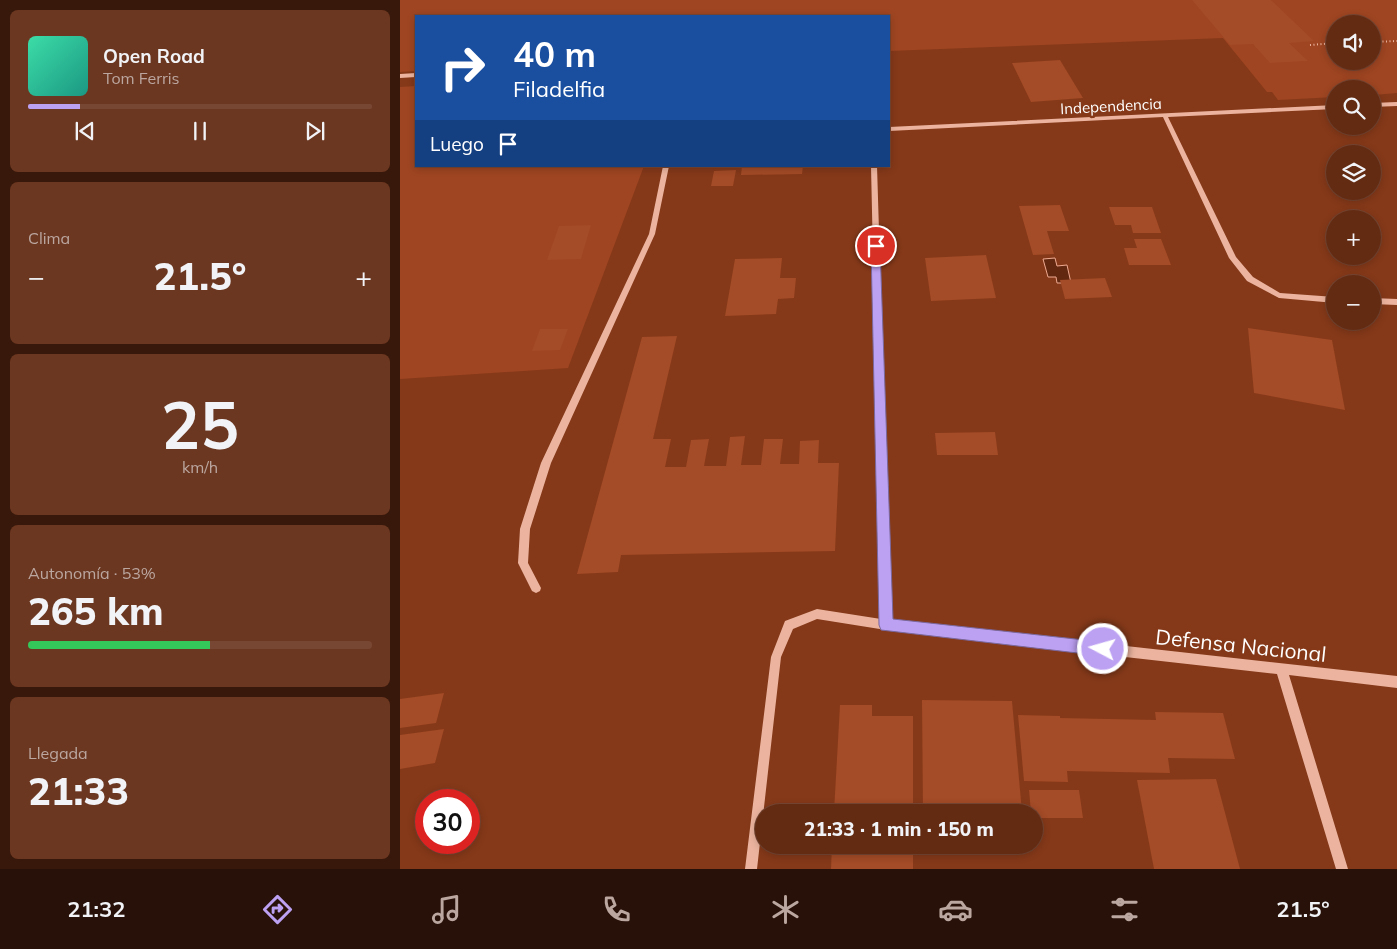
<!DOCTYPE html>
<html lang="es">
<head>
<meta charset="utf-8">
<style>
	:root { --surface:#642b13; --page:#6c3721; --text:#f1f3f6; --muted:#bba7a0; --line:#784733; --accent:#bca0f2 }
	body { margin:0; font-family:Mulish,sans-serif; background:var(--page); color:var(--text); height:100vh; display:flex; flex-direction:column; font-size:19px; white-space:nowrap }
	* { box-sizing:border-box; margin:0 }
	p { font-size:16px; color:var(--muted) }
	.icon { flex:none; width:28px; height:28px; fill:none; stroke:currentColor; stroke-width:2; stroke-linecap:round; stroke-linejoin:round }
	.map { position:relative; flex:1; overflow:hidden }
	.sheet { display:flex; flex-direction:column; gap:10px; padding:10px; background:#37180a; width:400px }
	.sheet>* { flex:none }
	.guide { position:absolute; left:15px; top:15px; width:475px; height:152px; border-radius:0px; box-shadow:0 2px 8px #0003,0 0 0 1px var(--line); background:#1a4fa0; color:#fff; overflow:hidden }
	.fabs { position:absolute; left:926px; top:15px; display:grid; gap:10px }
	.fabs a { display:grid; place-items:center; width:55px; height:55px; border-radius:50%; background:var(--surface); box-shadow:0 2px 8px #0003,0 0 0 1px var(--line); font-size:25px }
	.speed { position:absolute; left:15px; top:789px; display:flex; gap:10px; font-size:25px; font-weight:700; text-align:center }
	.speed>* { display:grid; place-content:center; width:65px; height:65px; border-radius:50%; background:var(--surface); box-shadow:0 2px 8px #0003,0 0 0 1px var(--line); line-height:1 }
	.speed .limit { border:8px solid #d22; background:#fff; color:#111 }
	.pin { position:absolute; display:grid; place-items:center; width:42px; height:42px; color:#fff; margin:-21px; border:2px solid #fff; border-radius:50%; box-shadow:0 1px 5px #0007 }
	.me { position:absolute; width:55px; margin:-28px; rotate:276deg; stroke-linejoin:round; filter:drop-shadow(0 0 4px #0008) }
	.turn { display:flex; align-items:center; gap:18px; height:105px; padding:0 15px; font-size:22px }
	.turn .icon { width:65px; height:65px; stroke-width:2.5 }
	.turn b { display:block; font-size:35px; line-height:42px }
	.then { display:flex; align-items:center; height:48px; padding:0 15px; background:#0003; gap:10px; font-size:19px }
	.big { font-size:38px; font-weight:800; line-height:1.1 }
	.sheet .widget { flex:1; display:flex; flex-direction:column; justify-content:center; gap:8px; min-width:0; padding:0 18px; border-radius:8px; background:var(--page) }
	.sheet .dial { align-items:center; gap:0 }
	.dial b { font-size:65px; line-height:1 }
	.song { display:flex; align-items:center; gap:15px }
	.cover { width:60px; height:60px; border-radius:8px; background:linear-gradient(135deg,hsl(160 70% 55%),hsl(170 70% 35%)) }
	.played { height:5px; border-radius:2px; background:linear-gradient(90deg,var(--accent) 15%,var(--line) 15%) }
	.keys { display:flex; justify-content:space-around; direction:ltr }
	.heat { display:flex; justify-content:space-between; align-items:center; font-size:28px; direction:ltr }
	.charge { height:8px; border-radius:4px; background:linear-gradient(90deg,#34c759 53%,var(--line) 0) }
	.trip { position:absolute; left:355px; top:804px; width:288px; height:50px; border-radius:25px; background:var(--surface); box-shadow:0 2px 8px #0003,0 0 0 1px var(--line); font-weight:800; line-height:50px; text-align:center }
	.tab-bar { display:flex; height:80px; justify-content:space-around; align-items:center; background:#281108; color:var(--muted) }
	.tab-bar .icon { width:35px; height:35px }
	.tab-bar .on { color:var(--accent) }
	.tab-bar b { font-size:22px; color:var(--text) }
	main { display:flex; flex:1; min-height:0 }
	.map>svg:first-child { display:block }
</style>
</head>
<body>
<main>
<section class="sheet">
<div class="widget">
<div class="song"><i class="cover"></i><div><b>Open Road</b><p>Tom Ferris</p></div></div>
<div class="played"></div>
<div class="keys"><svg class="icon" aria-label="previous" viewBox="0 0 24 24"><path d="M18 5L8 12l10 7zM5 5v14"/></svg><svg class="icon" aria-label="pause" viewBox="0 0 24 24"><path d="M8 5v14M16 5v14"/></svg><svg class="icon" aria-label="next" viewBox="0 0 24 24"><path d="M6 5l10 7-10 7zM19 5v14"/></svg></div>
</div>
<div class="widget"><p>Clima</p>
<div class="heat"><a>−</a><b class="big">21.5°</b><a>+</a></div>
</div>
<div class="widget dial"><b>25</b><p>km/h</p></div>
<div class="widget"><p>Autonomía · 53%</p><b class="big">265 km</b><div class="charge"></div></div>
<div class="widget"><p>Llegada</p><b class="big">21:33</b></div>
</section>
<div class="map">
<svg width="997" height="869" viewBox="0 0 997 869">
	<rect width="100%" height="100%" fill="#853919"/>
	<g fill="#9f4522" fill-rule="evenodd">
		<path d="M 0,0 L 997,0 L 997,93 L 973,95 L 972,89 L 935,89 L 935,97 L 878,100 L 872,92 L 867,92 L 823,38 L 489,51 L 489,16 L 16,16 L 16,71 L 0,72 ZM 935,24 L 972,24 L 972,61 L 935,61 Z"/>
		<path d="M 16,86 L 16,166 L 244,166 L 168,368 L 0,379 L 0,87 Z"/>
	</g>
	<path fill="#632910" stroke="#efaa92" d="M 655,258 L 657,266 L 667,265 L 671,283 L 657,283 L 656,277 L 648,277 L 643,259 Z"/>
	<g fill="#a44b27">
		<path d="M 792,0 L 871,0 L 914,41 L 889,43 L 908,61 L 870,63 L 853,44 L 830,45 Z"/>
		<path d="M 660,60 L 683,98 L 631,102 L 612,63 Z"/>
		<path d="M 342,166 L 403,166 L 402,174 L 341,175 Z"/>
		<path d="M 336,170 L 333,186 L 311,186 L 314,171 Z"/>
		<path d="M 660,205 L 669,231 L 647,231 L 654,254 L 633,255 L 619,206 Z"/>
		<path d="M 709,207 L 752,207 L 761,233 L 733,233 L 731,225 L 715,225 Z"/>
		<path d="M 191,225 L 181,259 L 147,260 L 159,226 Z"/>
		<path d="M 734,239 L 761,239 L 771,265 L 729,265 L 724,248 L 737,248 Z"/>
		<path d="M 586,255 L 596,298 L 531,301 L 525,258 Z"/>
		<path d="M 382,258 L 380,278 L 396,278 L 394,298 L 378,299 L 376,314 L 325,316 L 335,259 Z"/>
		<path d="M 705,278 L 712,297 L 665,299 L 660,280 Z"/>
		<path d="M 848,328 L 932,340 L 945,410 L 854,393 Z"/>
		<path d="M 140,329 L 168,329 L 160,350 L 132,351 Z"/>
		<path d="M 277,336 L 253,439 L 271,439 L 265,467 L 286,467 L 291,440 L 309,439 L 304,466 L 326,466 L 330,437 L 345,436 L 341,465 L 361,465 L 364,439 L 383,439 L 380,464 L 399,464 L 400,441 L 419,440 L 418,463 L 439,463 L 435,551 L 221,555 L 218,572 L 177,574 L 242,337 Z"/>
		<path d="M 595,432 L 598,455 L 537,455 L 535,433 Z"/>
		<path d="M 44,693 L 36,723 L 0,728 L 0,699 Z"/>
		<path d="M 522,700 L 612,701 L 622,812 L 523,812 Z"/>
		<path d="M 440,705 L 472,705 L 472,716 L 513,716 L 513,812 L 434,812 Z"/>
		<path d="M 755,712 L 823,713 L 835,759 L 768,758 L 770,773 L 667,771 L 668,782 L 624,781 L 618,715 L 660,716 L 660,718 L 756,720 Z"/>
		<path d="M 44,729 L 35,763 L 0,769 L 0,735 Z"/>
		<path d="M 816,779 L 840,869 L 754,869 L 737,780 Z"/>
		<path d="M 629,790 L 679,790 L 683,818 L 634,818 L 634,812 L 631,812 Z"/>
		<path d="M 432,845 L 513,845 L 513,869 L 431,869 Z"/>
	</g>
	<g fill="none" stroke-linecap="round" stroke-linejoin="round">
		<g stroke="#ecb49f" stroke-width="2" stroke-dasharray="1 2.5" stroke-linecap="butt">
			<path d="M 972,42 L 997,41"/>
			<path d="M 910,45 L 935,43"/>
		</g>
		<g fill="#ecb49f" fill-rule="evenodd">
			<path d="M 16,73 L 16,77 L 0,78 L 0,74 Z"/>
			<path d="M 997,102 L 997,106 L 972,107 L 972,103 Z"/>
			<path d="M 935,105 L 935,109 L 768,117 L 836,257 L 853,277 L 880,293 L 935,297 L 935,303 L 879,298 L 847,281 L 829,258 L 763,117 L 489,131 L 489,127 Z"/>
			<path d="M 263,166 L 269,166 L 255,234 L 151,463 L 130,529 L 128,563 L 141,588 L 140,591 L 136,593 L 132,591 L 118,563 L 120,529 L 141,463 L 249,234 Z"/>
			<path d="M 471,166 L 477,166 L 491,620 L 997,676 L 997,688 L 889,675 L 948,869 L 936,869 L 877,674 L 486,630 L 417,619 L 393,629 L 381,657 L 357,869 L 345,869 L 371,657 L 385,621 L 417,609 L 481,619 Z"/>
			<path d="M 972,298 L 997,299 L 997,305 L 972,304 Z"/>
		</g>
	</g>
	<path fill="#bca0f2" stroke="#7a689d" d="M 476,243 L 480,246 L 493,619 L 703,642 L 708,644 L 710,649 L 708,654 L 703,656 L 481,630 L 479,625 L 471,246 Z"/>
	<g text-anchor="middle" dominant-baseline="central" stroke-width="5" stroke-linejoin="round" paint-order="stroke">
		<g font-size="15" fill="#fff" stroke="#853919">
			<text transform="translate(711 106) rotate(-3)">Independencia</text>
		</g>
		<g font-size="21" fill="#fff" stroke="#853919">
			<text transform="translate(841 645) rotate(6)">Defensa Nacional</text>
		</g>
	</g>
</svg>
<div class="fabs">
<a><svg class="icon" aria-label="sound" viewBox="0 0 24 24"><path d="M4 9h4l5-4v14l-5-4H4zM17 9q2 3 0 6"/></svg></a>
<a><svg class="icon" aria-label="search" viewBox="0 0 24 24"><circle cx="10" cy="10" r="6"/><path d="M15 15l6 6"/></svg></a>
<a><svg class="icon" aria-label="layers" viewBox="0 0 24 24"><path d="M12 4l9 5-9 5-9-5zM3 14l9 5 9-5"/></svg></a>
<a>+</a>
<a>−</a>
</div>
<div class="speed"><div class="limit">30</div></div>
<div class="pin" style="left:476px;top:246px;background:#d93025"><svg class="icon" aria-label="arrive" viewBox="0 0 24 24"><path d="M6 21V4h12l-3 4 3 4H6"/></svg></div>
<svg class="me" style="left:703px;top:649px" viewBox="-20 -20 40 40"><circle r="17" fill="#bca0f2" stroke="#fff" stroke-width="3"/><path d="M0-11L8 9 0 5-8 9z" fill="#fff"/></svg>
<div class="trip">21:33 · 1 min · 150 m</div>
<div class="guide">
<div class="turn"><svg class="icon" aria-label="right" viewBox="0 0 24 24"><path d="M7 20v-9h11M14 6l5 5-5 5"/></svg><div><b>40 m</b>Filadelfia</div></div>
<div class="then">Luego<svg class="icon" aria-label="arrive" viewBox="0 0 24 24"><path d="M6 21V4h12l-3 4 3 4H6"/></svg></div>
</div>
</div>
</main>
<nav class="tab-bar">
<b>21:32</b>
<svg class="icon on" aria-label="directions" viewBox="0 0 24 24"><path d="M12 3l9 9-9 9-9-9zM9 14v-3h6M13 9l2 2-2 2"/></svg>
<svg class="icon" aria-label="music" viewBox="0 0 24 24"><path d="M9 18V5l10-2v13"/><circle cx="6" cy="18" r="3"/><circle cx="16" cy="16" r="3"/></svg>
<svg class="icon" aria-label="phone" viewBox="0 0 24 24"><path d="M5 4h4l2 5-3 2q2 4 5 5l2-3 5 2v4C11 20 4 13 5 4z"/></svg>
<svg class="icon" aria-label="climate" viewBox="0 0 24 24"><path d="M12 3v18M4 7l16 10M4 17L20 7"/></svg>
<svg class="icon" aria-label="car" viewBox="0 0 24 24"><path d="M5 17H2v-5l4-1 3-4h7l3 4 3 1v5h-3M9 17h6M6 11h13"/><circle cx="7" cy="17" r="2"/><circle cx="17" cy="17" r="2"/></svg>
<svg class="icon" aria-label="filters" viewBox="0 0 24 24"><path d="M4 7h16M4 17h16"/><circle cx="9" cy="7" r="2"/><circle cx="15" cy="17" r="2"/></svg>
<b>21.5°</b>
</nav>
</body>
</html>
